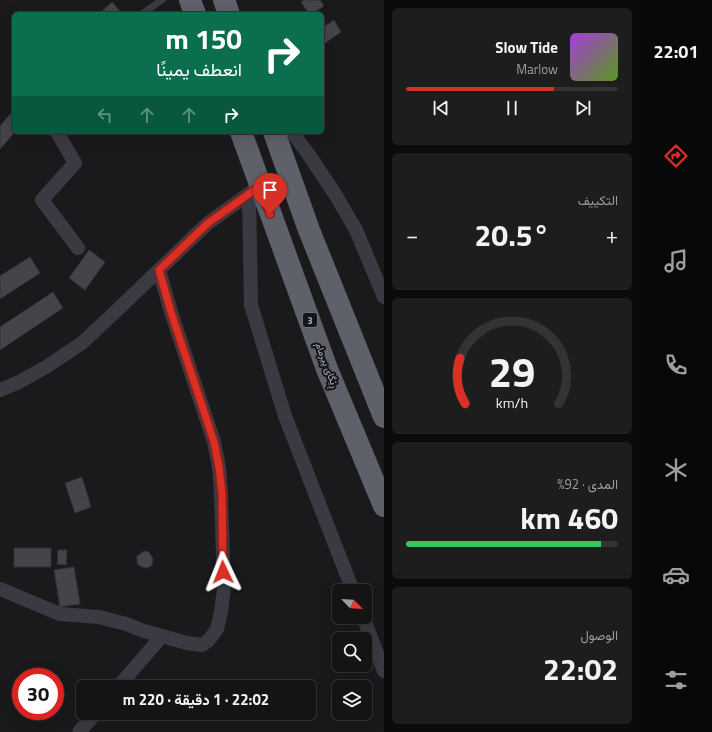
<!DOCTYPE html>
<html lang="ar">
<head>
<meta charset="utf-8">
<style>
	:root { --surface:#141415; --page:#1d1d1e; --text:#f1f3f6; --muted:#9d9ea0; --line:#333334; --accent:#d93025 }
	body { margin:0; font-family:"Titillium Web",Vazirmatn,sans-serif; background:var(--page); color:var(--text); direction:rtl; height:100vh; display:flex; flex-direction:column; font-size:15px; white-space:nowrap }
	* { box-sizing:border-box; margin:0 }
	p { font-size:13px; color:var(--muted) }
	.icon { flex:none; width:22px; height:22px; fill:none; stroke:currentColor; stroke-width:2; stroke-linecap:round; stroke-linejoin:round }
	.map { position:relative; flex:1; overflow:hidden; direction:ltr }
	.details { display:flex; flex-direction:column; gap:8px; padding:8px; background:#0b0b0c; width:256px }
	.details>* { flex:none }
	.hud { position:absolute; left:12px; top:12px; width:312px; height:122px; border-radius:6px; box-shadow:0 4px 16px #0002,0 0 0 1px var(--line); direction:rtl; background:#0b6e4f; color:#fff; overflow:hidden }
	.needle { width:26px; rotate:115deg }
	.fabs { position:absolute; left:332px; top:584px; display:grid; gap:8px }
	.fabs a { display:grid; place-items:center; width:40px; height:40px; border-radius:6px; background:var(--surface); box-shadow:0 4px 16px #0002,0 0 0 1px var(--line); font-size:20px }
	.speed { position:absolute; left:12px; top:668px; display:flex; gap:8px; font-size:20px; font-weight:700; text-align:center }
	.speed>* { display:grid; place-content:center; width:52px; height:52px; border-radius:50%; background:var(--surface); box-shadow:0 4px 16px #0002,0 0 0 1px var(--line); line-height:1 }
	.speed .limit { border:6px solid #d22; background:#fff; color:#111 }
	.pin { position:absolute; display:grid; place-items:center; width:34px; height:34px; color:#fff; margin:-41px -17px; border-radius:50% 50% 50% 0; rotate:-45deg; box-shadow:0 0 4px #0007 }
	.pin .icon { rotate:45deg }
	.me { position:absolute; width:44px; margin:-22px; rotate:358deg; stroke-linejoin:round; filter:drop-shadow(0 0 3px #0008) }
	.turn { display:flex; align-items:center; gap:14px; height:84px; padding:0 16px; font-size:18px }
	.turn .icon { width:52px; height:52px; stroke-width:2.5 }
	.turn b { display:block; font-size:28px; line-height:34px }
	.lanes { display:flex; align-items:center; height:38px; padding:0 16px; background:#0003; justify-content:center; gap:20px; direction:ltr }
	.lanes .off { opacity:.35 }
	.big { font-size:30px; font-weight:700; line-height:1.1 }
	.details .card { flex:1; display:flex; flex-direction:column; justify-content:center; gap:6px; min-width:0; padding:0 14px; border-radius:6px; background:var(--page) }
	.details .dial { align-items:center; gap:0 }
	.dial svg { height:104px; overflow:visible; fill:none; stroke:var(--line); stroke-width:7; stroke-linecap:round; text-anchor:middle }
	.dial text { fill:var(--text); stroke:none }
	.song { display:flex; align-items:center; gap:12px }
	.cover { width:48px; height:48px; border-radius:6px; background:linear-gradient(135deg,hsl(280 70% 55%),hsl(90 70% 35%)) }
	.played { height:4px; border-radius:2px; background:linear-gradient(90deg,var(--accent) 70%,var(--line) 70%) }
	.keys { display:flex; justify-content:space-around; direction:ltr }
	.heat { display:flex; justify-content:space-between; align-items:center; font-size:22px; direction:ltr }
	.charge { height:6px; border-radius:3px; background:linear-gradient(90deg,#34c759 92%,var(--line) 0) }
	.trip { position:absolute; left:76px; top:680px; width:240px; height:40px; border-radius:6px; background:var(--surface); box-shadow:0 4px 16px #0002,0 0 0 1px var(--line); font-weight:700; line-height:40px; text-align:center; direction:rtl }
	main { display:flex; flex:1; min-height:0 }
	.tabs { display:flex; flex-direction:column; width:72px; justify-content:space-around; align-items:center; background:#080808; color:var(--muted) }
	.tabs .icon { width:28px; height:28px }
	.tabs .active { color:var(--accent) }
	.tabs b { font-size:18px; color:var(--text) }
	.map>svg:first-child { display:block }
</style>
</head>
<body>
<main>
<nav class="tabs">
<b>22:01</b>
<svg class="icon active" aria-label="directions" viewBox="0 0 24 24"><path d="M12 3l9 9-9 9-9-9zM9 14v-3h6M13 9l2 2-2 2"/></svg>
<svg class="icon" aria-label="music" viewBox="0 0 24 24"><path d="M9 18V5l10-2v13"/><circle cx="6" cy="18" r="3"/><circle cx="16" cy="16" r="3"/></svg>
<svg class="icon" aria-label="phone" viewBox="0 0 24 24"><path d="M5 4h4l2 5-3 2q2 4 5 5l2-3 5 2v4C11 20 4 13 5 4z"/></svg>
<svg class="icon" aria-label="climate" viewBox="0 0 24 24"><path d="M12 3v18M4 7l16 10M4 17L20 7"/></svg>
<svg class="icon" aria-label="car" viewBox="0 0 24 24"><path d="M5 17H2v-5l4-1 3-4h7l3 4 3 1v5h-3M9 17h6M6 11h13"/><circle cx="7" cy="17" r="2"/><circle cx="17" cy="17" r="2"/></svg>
<svg class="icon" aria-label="filters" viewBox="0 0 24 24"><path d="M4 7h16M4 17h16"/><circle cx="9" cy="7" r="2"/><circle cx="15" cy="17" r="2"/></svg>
</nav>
<section class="details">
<div class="card">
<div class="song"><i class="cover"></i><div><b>Slow Tide</b><p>Marlow</p></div></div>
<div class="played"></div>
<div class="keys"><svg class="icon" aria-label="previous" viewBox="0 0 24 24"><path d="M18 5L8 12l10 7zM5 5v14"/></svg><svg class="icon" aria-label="pause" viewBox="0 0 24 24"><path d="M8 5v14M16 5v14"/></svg><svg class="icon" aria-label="next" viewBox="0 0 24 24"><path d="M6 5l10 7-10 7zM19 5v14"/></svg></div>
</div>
<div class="card"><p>التكييف</p>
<div class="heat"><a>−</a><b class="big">20.5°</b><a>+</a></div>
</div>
<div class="card dial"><svg viewBox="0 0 100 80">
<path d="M14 69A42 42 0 1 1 86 69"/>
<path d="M14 69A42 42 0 0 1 10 34" stroke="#d93025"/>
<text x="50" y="56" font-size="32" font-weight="700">29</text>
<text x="50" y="72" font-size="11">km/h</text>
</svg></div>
<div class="card"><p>المدى · 92%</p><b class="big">460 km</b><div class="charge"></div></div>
<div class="card"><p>الوصول</p><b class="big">22:02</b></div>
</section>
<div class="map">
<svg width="384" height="732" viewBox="0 0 384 732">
	<rect width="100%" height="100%" fill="#1a1a1c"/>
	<g fill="#444449" stroke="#333338">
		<path d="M 304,0 L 320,0 L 324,6 L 312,14 L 309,14 L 301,2 Z"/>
		<path d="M 112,2 L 121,12 L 119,14 L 99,14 Z"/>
		<path d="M 334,20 L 341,32 L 322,45 L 322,28 Z"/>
		<path d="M 14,110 L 14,132 L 15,132 L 0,149 L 0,126 Z"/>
		<path d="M 89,250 L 105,262 L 85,290 L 69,278 Z"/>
		<path d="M 30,257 L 40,273 L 0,299 L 0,276 Z"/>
		<path d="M 53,292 L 63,308 L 0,350 L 0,327 Z"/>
		<path d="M 82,477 L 91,507 L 75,513 L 65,483 Z"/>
		<rect x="14" y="548" width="37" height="19"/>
		<path d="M 58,550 L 67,550 L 66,565 L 57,564 Z"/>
		<path d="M 144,551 L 149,552 L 153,559 L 152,565 L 148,568 L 142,567 L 138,565 L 137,561 L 137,556 Z"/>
		<path d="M 74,567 L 80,604 L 60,607 L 54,570 Z"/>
	</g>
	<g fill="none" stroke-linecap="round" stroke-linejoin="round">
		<path stroke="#3a3b42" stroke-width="7" d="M 142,14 L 162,0"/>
		<g stroke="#3a3b42" stroke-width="14">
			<path d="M 57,132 L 75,163 L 42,200 L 78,248"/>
			<path d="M 292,132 L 309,155 L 335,194 L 356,230 L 384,297"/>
			<path d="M 249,194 L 251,305 L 285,416 L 353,591"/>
			<path d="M 0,390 L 19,382 L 46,367 L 82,343 L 113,314 L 208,223 L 253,191"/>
			<path d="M 0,589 L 60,614 L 99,617 L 126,624 L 144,631 L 187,643 L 202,645 L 209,640 L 217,629 L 221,612 L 224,588 L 221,494 L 219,467 L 214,442 L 171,312 L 159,270"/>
			<path d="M 363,617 L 384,671"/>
			<path d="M 118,687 L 162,636"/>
			<path d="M 79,732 L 96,713"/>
		</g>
		<g stroke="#5e606a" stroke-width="22">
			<path d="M 190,0 L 195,14"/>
			<path d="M 224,0 L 229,14"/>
			<path d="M 241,132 L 327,369 L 384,506"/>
			<path d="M 274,132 L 309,230 L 384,417"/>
		</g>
	</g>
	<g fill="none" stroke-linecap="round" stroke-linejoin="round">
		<g stroke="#8d1f18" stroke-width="10">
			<path id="route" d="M 223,572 L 222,494 L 219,467 L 214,442 L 171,312 L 159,270 L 208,223 L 260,186 L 270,214"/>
		</g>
		<use href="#route" stroke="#d93025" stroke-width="7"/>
	</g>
	<g text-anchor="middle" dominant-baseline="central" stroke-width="4" stroke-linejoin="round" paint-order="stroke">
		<rect fill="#151517" stroke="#7e828b" stroke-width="1" x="303" y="313" width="14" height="14" rx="3"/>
		<g font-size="9" font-weight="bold" fill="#abb0bd">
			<text x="310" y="320">3</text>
		</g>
		<g font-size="10" fill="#abb0bd" stroke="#151517">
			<text transform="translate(327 365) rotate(69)">ڕێگای پیرمام</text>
		</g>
	</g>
</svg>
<div class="fabs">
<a><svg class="needle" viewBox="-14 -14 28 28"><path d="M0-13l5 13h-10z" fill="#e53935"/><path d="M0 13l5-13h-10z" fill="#9d9ea0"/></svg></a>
<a><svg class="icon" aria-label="search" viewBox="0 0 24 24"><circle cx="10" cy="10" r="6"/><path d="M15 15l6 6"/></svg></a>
<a><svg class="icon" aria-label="layers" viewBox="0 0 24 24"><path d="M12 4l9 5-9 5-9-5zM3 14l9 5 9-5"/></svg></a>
</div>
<div class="speed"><div class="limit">30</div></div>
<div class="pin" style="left:270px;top:214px;background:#d93025"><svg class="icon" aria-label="arrive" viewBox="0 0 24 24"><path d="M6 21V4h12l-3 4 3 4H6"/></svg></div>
<svg class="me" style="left:223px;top:572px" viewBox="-20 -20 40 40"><path d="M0-17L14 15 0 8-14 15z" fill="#d93025" stroke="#fff" stroke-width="4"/></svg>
<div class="trip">22:02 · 1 دقيقة · 220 m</div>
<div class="hud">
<div class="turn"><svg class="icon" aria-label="right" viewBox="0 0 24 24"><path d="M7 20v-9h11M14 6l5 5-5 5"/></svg><div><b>150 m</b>انعطف يمينًا</div></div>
<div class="lanes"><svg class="icon off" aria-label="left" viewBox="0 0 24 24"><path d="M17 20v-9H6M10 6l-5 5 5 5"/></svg><svg class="icon off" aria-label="ahead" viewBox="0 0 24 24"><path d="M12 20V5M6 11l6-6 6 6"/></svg><svg class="icon off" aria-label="ahead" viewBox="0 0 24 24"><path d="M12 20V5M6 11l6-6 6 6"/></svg><svg class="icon" aria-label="right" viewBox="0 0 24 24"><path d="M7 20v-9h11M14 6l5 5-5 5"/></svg></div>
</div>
</div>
</main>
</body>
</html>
